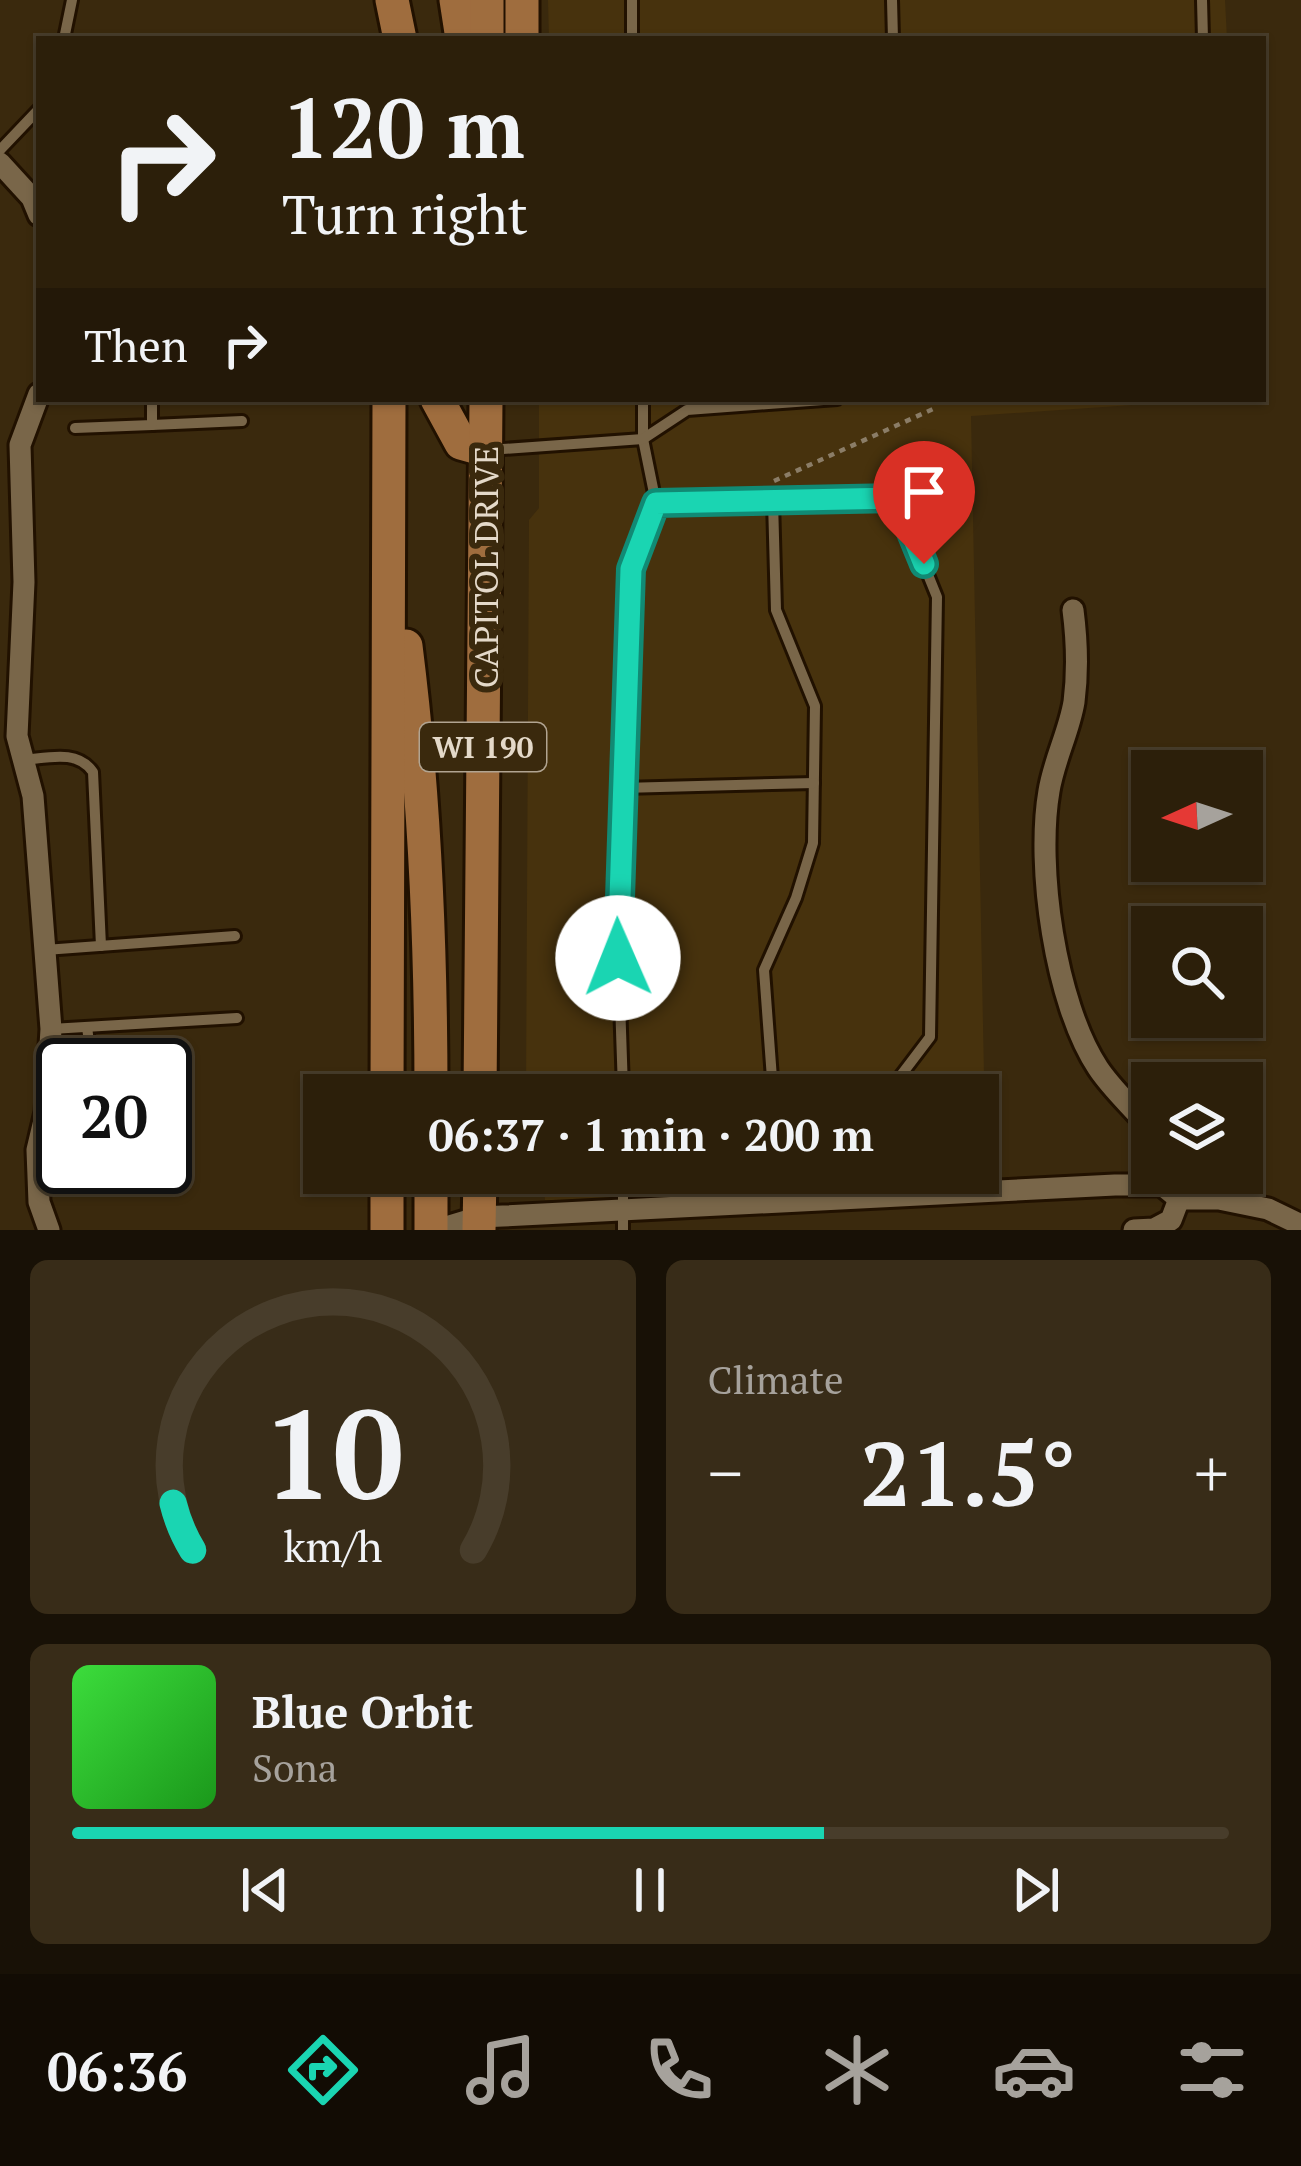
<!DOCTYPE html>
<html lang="en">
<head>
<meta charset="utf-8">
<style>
	:root { --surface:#2c1f0a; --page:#382c18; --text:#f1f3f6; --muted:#a6a29c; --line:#483d2b; --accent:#1ad5b2 }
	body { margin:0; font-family:"PT Serif",serif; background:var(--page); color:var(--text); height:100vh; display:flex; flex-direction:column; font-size:45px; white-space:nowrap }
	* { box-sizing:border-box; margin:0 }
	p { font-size:39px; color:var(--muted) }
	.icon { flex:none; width:66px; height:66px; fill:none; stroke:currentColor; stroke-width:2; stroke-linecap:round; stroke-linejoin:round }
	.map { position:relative; height:1230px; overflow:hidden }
	.panel { display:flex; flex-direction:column; gap:30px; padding:30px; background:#181106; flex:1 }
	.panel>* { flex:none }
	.top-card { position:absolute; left:36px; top:36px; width:1230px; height:366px; border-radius:0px; box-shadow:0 3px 9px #0004,0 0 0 3px var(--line); background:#2c1f0a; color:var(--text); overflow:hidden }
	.needle { width:78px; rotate:267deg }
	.buttons { position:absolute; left:1131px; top:750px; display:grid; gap:24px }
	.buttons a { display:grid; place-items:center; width:132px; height:132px; border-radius:0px; background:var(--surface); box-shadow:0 3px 9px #0004,0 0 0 3px var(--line); font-size:60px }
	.speed { position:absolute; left:36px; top:1038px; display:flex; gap:24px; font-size:60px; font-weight:700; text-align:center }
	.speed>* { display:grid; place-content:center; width:156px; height:156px; border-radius:50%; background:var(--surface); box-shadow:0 3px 9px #0004,0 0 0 3px var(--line); line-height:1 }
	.speed .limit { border:6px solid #111; border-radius:18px; background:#fff; color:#111 }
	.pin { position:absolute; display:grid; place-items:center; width:102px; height:102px; color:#fff; margin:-123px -51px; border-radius:50% 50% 50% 0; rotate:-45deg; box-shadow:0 0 12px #0007 }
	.pin .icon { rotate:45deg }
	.me { position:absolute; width:132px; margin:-66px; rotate:359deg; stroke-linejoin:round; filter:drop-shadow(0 0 9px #0008) }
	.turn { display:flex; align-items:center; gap:42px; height:252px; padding:0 48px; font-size:54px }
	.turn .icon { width:156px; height:156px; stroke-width:2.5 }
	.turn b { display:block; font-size:84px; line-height:102px }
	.then { display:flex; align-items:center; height:114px; padding:0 48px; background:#0003; gap:24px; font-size:45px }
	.big { font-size:90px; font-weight:600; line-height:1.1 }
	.panel .card { flex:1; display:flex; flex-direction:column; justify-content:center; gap:18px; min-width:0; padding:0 42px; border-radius:18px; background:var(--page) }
	.panel .dial { align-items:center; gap:0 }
	.dial svg { height:312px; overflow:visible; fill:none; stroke:var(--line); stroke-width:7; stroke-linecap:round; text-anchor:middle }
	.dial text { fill:var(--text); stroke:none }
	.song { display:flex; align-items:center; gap:36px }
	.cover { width:144px; height:144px; border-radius:18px; background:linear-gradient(135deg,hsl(120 70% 55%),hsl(120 70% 35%)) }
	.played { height:12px; border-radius:6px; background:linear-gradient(90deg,var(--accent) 65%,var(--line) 65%) }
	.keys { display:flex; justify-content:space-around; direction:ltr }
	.heat { display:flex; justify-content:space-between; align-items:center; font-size:66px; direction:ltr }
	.panel .tiles { flex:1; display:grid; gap:30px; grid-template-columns:1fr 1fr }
	.card:last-child { grid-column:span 2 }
	.trip { position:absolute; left:303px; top:1074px; width:696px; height:120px; border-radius:0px; background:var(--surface); box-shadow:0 3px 9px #0004,0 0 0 3px var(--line); font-weight:600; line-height:120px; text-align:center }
	.tab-bar { display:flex; height:192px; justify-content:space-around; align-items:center; background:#120c04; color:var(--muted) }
	.tab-bar .icon { width:84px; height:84px }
	.tab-bar .active { color:var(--accent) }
	.tab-bar b { font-size:54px; color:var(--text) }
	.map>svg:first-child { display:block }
</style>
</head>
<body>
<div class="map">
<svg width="1301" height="1230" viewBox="0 0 1301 1230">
	<rect width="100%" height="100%" fill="#3a290d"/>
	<g fill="#47320d">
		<path d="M 548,0 L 1225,0 L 1227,39 L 549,39 Z"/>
		<path d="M 539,399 L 1219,399 L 971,416 L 986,1177 L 576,1201 L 545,1200 L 544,1190 L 526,1180 L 526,1173 L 978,1173 L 978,1095 L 526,1095 L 529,520 L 539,508 Z"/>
	</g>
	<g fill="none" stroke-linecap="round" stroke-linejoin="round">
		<g stroke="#211100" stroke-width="16">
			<g id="service">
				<path d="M 892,0 L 893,39"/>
				<path d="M 1202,0 L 1203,39"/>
				<path d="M 64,39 L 72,0"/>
				<path d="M 632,39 L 632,0"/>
				<path d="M 0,150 L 39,109"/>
				<path d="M 643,399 L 643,439 L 656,503 L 897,498 L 937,597 L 930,1037 L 886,1095"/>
				<path d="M 152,425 L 242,421"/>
				<path d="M 75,428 L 152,425 L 152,399"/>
				<path d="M 489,450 L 643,439 L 687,410 L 837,399"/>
				<path d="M 773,501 L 776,610 L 815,706 L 813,843 L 796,898 L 764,970 L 773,1092"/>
				<path d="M 23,760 C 48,758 77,749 93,772 L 101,946"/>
				<path d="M 622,788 L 814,783"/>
				<path d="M 45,950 L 235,936"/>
				<path d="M 87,1027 L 92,1065"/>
				<path d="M 51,1029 L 237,1018"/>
				<path d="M 623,1089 L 617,914 L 631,569 L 656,503"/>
				<path d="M 623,1092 L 887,1094"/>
				<path d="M 851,1199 L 855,1173"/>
				<path d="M 623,1230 L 623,1173"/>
			</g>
		</g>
		<g stroke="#211100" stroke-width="27">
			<g id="minor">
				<path d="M 0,163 L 32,198 L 39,215"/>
				<path d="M 39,394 L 20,445 L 24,582 L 17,736 L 33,796 L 51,1029 L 46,1112 L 37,1150 L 39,1202 L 49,1230"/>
				<path d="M 1073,610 C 1077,641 1078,671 1074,702 C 1069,732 1054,760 1049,791 C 1036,866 1055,1003 1098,1068 C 1114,1092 1135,1109 1152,1131"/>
				<path d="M 436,1230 L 479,1217 L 503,1216 L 1115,1185 L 1162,1185 L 1179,1199 L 1219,1199 L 1268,1209 L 1301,1225"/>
				<path d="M 1134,1230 L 1154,1229 L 1171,1220 L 1179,1199"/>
			</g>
		</g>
		<g stroke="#211100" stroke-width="39">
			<g id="primary">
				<path d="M 392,0 L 400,39"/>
				<path d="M 456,0 L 462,39"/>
				<path d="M 522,0 L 522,39"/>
				<path d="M 487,39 L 487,0"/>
				<path d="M 437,399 L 461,443 L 486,450"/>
				<path d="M 406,646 C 425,796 431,944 431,1095"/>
				<path d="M 387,1095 L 389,399"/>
				<path d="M 480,1095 L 486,399"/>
				<path d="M 431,1173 L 431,1230"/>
				<path d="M 387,1230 L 387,1173"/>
				<path d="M 479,1230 L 480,1173"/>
			</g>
		</g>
		<path stroke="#8b7d67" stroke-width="4.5" stroke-dasharray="6 6" stroke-linecap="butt" d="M 774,481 L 933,409"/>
		<use href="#service" stroke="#796649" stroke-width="10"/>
		<use href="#minor" stroke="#796649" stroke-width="21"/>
		<use href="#primary" stroke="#9f6d3e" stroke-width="33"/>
	</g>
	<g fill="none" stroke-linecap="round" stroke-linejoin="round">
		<g stroke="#118a74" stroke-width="30">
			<path id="route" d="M 618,958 L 631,569 L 656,503 L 897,498 L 924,564"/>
		</g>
		<use href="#route" stroke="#1ad5b2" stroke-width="21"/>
	</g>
	<g text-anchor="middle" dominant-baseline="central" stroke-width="12" stroke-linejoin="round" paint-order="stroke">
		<rect fill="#3a290d" stroke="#b1a491" stroke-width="3" x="420" y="723" width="126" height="48" rx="9"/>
		<g font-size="30" font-weight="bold" fill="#e4d9c9">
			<text x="483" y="747">WI 190</text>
		</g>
		<g font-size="33" fill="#e4d9c9" stroke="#3a290d">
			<text transform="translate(485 567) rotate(-90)">CAPITOL DRIVE</text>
		</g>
	</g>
</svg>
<div class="buttons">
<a><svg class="needle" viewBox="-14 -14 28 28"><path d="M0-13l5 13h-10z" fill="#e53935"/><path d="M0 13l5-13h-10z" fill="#a6a29c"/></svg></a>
<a><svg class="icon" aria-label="search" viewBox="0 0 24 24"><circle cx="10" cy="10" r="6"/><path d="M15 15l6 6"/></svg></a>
<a><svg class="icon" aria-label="layers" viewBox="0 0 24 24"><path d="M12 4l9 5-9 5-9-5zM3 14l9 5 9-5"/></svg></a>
</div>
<div class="speed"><div class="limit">20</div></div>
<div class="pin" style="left:924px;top:564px;background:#d93025"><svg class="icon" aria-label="arrive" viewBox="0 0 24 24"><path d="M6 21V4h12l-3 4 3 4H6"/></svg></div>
<svg class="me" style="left:618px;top:958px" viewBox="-20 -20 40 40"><circle r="19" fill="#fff"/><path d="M0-13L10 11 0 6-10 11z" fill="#1ad5b2"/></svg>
<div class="trip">06:37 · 1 min · 200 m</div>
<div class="top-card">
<div class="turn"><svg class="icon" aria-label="right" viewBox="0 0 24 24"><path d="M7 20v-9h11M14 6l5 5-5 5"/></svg><div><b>120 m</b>Turn right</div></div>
<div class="then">Then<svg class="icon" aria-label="right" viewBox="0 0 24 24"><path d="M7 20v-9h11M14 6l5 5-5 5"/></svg></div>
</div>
</div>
<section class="panel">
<div class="tiles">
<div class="card dial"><svg viewBox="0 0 100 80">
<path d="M14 69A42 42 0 1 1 86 69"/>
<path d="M14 69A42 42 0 0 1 9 57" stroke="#1ad5b2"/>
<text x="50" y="56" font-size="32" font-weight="700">10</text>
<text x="50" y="72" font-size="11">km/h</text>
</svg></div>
<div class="card"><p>Climate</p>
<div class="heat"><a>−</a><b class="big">21.5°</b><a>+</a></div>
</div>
<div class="card">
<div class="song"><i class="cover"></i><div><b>Blue Orbit</b><p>Sona</p></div></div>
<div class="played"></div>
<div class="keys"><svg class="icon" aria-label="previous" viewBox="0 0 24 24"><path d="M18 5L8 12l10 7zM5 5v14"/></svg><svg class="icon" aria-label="pause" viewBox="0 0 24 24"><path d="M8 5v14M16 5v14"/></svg><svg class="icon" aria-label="next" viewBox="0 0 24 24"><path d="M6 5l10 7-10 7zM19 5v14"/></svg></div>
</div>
</div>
</section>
<nav class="tab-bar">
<b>06:36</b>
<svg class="icon active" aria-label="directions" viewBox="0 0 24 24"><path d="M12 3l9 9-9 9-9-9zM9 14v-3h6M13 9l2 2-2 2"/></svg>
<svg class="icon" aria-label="music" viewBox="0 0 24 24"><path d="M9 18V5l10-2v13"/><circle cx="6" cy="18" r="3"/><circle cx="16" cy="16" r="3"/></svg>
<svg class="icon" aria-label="phone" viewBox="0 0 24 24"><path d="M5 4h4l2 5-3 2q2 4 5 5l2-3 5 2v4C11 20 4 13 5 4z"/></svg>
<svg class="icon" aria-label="climate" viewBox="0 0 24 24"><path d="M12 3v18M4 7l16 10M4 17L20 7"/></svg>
<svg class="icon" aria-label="car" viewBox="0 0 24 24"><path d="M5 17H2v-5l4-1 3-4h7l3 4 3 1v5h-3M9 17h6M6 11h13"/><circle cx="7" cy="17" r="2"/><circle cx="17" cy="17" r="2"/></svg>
<svg class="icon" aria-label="filters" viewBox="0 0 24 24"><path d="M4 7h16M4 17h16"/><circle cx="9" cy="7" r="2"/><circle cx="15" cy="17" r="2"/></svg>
</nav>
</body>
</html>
